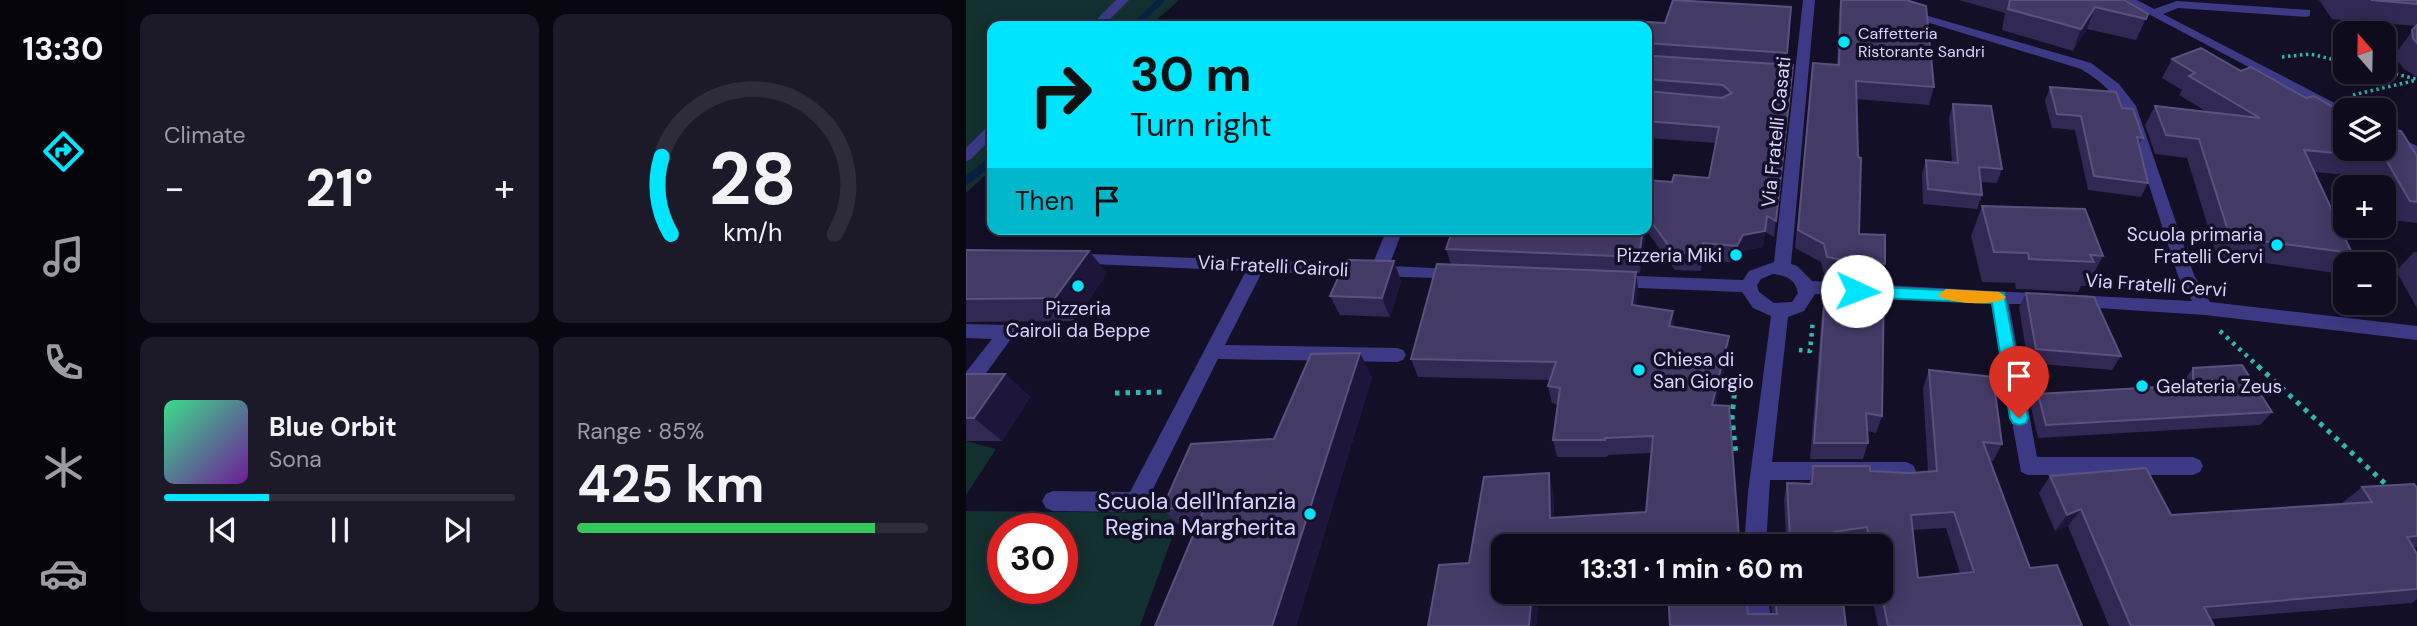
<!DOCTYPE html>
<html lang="en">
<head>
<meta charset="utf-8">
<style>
	:root { --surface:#0e0b1c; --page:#1c1929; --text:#f1f3f6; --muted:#9b9ba3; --line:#2e2b3b; --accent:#00e5ff }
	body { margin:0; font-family:"DM Sans",sans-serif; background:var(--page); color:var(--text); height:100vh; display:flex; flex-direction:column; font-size:26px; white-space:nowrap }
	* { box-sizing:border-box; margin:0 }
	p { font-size:23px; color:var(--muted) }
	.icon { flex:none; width:38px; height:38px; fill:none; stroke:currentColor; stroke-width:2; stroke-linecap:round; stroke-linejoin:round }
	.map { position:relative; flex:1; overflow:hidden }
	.side { display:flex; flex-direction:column; gap:14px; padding:14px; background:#08060f; width:840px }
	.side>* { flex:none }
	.guide { position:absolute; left:21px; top:21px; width:665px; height:214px; border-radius:14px; box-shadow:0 4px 18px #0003,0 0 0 2px var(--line); background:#00e5ff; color:#111; overflow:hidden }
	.needle { width:46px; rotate:340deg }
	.controls { position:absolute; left:1367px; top:21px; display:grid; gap:14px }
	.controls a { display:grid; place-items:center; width:63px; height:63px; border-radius:14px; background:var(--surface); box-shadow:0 4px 18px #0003,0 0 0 2px var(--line); font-size:35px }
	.speed { position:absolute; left:21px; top:513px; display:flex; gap:14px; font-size:35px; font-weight:700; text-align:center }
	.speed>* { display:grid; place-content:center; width:91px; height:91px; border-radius:50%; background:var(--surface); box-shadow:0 4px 18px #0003,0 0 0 2px var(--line); line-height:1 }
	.speed .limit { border:10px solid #d22; background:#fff; color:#111 }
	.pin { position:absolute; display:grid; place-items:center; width:60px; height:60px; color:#fff; margin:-72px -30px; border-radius:50% 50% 50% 0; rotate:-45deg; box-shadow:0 0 7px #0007 }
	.pin .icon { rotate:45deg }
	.me { position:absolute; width:77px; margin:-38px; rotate:92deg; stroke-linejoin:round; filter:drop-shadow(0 0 5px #0008) }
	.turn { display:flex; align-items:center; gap:24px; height:147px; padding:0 28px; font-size:32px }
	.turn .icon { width:91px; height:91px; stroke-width:2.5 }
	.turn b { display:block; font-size:49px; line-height:60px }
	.then { display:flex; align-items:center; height:66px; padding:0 28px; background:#0003; gap:14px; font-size:26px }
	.big { font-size:52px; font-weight:700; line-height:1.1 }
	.side .widget { flex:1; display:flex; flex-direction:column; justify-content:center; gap:10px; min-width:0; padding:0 24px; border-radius:14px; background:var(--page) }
	.side .dial { align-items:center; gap:0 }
	.dial svg { height:182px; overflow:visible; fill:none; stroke:var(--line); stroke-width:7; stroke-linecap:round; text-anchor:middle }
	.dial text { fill:var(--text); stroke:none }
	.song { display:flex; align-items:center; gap:21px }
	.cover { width:84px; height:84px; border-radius:10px; background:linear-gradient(135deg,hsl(150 70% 55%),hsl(280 70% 35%)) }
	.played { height:7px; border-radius:4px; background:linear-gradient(90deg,var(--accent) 30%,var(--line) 30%) }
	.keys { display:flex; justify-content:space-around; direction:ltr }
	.heat { display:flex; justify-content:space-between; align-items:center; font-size:38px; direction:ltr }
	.charge { height:10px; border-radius:5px; background:linear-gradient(90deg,#34c759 85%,var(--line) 0) }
	.side .tiles { flex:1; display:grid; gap:14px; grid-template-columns:repeat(2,1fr) }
	.trip { position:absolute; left:525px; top:534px; width:402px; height:70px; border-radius:14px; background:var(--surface); box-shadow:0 4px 18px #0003,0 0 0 2px var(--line); font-weight:700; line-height:70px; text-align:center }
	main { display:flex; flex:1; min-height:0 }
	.menu { display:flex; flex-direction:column; width:126px; justify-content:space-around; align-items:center; background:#06040b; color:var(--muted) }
	.menu .icon { width:49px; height:49px }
	.menu .current { color:var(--accent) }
	.menu b { font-size:32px; color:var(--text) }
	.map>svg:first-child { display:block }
</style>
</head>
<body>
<main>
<nav class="menu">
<b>13:30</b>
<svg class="icon current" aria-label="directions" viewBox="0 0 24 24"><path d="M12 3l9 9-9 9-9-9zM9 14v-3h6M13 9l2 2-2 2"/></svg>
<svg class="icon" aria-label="music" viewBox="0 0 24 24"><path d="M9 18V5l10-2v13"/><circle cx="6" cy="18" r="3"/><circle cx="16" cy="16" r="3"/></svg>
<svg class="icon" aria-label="phone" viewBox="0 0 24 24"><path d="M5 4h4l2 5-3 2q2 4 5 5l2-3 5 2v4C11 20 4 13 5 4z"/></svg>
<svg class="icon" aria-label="climate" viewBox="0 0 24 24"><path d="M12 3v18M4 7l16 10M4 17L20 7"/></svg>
<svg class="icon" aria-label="car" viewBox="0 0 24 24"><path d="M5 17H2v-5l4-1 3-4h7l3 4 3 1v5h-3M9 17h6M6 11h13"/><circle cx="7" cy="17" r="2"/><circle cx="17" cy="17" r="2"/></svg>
</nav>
<section class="side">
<div class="tiles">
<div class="widget"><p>Climate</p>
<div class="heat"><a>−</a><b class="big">21°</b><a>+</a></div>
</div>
<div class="widget dial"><svg viewBox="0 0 100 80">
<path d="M14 69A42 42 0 1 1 86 69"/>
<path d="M14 69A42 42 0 0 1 10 35" stroke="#00e5ff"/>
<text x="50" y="56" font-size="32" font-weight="700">28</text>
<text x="50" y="72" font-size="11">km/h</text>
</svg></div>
<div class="widget">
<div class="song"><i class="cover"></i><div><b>Blue Orbit</b><p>Sona</p></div></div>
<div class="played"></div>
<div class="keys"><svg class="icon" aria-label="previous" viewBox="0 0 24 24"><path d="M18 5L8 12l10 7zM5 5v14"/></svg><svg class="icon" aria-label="pause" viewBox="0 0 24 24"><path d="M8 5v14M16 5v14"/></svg><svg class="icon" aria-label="next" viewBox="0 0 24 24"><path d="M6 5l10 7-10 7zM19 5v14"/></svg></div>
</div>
<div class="widget"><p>Range · 85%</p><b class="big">425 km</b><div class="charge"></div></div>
</div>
</section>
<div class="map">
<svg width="1451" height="626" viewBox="0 0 1451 626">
	<rect width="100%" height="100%" fill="#130f26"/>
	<g fill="#12302f" fill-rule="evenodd">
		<path d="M 0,0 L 213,0 L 184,26 L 26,26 L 26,169 L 0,193 Z"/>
		<path d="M 0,441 L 30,449 L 0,495 Z"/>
		<path d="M 0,511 L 215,513 L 174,626 L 0,626 ZM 37,528 L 96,528 L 96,588 L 37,588 Z"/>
	</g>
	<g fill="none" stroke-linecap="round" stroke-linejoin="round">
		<g stroke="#0a1f44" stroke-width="6">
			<path d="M 168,26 L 195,0"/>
			<path d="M 22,163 L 26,160"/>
		</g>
		<path stroke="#0a1f44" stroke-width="8" d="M 0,181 L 25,161"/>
		<g stroke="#2fb8b0" stroke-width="3.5" stroke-dasharray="2.5 3.5" stroke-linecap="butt">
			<path d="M 1316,57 L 1344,54 L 1379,62"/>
			<path d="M 1418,71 L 1450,79"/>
			<path d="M 1387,95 L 1451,80"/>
			<path d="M 1392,101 L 1410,110"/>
		</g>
		<g stroke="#2fb8b0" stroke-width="4.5" stroke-dasharray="3.5 5" stroke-linecap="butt">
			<path d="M 1254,331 L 1294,368"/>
			<path d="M 833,350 L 844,351 L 847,320"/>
		</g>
		<g stroke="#2fb8b0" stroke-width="5" stroke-dasharray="4.5 6" stroke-linecap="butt">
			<path d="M 1292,366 L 1425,489"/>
			<path d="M 755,383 L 769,388 L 766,416 L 770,456"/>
			<path d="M 149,393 L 201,392"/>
		</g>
		<g fill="#3d3a85" fill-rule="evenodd">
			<path d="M 150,0 L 163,0 L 137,26 L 124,26 Z"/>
			<path d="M 837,0 L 849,0 L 825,264 L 831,266 L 846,281 L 1084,294 L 1087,299 L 1084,304 L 1043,304 L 1071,457 L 1227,457 L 1234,460 L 1237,466 L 1234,472 L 1227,475 L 1062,475 L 1055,472 L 1025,303 L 849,294 L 838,311 L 822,317 L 806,462 L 940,462 L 947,465 L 950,471 L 947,477 L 940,480 L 804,480 L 800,546 L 778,546 L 782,492 L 805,316 L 787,308 L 776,292 L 647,287 L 639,281 L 647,275 L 777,280 L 783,271 L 808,262 ZM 807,274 C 821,276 829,279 832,293 L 826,302 L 808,303 L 793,292 L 791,285 L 795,279 Z"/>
			<path d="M 888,0 L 907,0 L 1125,63 L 1153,84 L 1170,106 L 1228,275 L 1244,302 L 1451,326 L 1451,340 L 1239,315 L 1100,306 L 1097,301 L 1100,296 L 1106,295 L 1226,301 L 1212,276 L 1161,116 C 1150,94 1136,82 1115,69 Z"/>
			<path d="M 1156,0 L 1171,0 L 1188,9 L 1211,1 L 1344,10 L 1344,16 L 1340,17 L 1212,8 L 1197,14 L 1382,110 L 1379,110 L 1379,118 Z"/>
			<path d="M 26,126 L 26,138 L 5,159 L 0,161 L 0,148 L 21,127 Z"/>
			<path d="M 1418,130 L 1451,146 L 1451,157 L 1418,140 Z"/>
			<path d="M 421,229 L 437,229 L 423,266 L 490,269 L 496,271 L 498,275 L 496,279 L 296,272 L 259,345 L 431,348 L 437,350 L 440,355 L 437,360 L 431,362 L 252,359 L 177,509 L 170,512 L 87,511 L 80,508 L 76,501 L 80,494 L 87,491 L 164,492 L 280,271 L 105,263 L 99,261 L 97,257 L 99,253 L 406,265 Z"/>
			<path d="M 0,324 L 41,325 L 47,327 L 50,332 L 7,391 L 0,394 L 0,372 L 26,339 L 0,338 Z"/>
			<path d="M 779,592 L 801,592 L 806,626 L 782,626 Z"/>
		</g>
	</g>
	<g fill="#312854" fill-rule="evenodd">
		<path d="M 875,0 L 968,87 L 963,105 L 890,99 L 893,234 L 919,264 L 914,282 L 916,416 L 910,433 L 901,431 L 902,443 L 897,459 L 844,459 L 856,312 L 859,294 L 882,280 L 858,274 L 855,262 L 829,248 L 847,63 L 871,65 L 873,13 Z"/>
		<path d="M 993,0 L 1158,0 L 1182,14 L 1170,40 L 1121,29 L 1107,51 L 1036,30 L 1039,13 Z"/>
		<path d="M 1353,0 L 1451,0 L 1451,77 L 1438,69 L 1431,60 L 1431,52 L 1450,26 L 1366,19 Z"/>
		<path d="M 825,7 L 819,65 L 827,65 L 808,237 L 799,232 L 797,247 L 775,251 L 770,263 L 736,259 L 735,271 L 709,270 L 680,230 L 674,273 L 670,273 L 672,290 L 670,306 L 707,311 L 708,327 L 763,336 L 762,354 L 750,405 L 773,538 L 820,539 L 818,499 L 821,483 L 843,484 L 847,466 L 944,473 L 962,472 L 957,388 L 963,370 L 1036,444 L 1027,461 L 1024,461 L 1064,568 L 1116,626 L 912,626 L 905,592 L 915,592 L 915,546 L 896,546 L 896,542 L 872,546 L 537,546 L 537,592 L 573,592 L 570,626 L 503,563 L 587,490 L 588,518 L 680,512 L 685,453 L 642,455 L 641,457 L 591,457 L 587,440 L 592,405 L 586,403 L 582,386 L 584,380 L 452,377 L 445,359 L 485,265 L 480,249 L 487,229 L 681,229 L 681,180 L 706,182 L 743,178 L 750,143 L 681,138 L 681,61 L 683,60 L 681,60 L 681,26 ZM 980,528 L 994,573 L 952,578 L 946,530 Z"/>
		<path d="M 1206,59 L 1275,71 L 1340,98 L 1451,156 L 1451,223 L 1427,220 L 1418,204 L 1418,187 L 1409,187 L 1403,177 L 1348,172 L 1386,253 L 1369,273 L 1251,256 L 1221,158 L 1189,154 L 1179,125 L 1189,106 L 1241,112 L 1213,95 L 1216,90 L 1196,78 Z"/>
		<path d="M 1084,87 L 1156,108 L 1177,138 L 1173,145 L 1182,183 L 1175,197 L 1122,190 L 1109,130 L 1086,128 L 1079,101 Z"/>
		<path d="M 987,104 L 1036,169 L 1031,183 L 1015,182 L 1016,195 L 1011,209 L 957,204 L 956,174 L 960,160 L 986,163 L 983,118 Z"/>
		<path d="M 1016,206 L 1137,256 L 1121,286 L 1115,286 L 1112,292 L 1050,289 L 1049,283 L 1016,282 L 1005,236 Z"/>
		<path d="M 0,250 L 141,273 L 109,321 L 0,322 Z"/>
		<path d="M 1448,252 L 1451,252 L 1451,308 L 1430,271 Z"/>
		<path d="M 435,281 L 424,317 L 374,315 L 364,296 Z"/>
		<path d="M 1060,293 L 1155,356 L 1146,370 L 1062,363 L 1053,307 Z"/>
		<path d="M 1227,368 L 1306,412 L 1294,425 L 1072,438 L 1065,407 L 1072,394 L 1217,385 L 1217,382 Z"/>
		<path d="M 0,374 L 39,374 L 64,397 L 36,441 L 0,441 Z"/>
		<path d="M 406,377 L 330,626 L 189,626 L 230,529 L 218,529 L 196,509 Z"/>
		<path d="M 1084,476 L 1205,515 L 1375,504 L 1396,487 L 1451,488 L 1451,547 L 1447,548 L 1451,554 L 1451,599 L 1446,603 L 1245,619 L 1248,626 L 1143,626 L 1102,526 L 1089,531 L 1073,493 Z"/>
		<path d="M 803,592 L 876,592 L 880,626 L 704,626 L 782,614 L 806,614 Z"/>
	</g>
	<g fill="#1d163a">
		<path d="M 1129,7 L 1121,29 L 1107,51 L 1115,29 Z"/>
		<path d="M 801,216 L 797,247 L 775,251 L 770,263 L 771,246 L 777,235 Z"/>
		<path d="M 677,229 L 680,229 L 674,273 L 673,257 Z"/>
		<path d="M 737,243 L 736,259 L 735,271 L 735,254 Z"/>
		<path d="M 123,251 L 141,273 L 109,321 L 89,298 Z"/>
		<path d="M 428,261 L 435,281 L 424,317 L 416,298 Z"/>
		<path d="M 670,272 L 672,290 L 667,323 L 666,305 Z"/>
		<path d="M 707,311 L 708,330 L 703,326 Z"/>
		<path d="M 763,336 L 762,354 L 746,423 L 746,405 Z"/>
		<path d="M 394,353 L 406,377 L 330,626 L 306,626 Z"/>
		<path d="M 39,374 L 64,397 L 36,441 L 8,418 Z"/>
		<path d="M 583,473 L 587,490 L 588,534 L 584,518 Z"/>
		<path d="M 1115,509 L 1102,526 L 1089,531 L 1101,515 Z"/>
		<path d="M 566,592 L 573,592 L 570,626 L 563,626 Z"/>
	</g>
	<g fill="#433a66" stroke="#5a527e" stroke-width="2" fill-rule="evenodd">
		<path d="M 707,0 L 825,7 L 821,53 L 681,43 L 681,26 L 641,26 L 644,20 L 699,23 Z"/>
		<path d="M 875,0 L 940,0 L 960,6 L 968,87 L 890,81 L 892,157 L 895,158 L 893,234 L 919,235 L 919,264 L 886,262 L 861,257 L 858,244 L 832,230 L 847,63 L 873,65 Z"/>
		<path d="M 1044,0 L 1158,0 L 1182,14 L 1180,19 L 1129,7 L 1115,29 L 1042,9 Z"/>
		<path d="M 1405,0 L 1451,0 L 1451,4 Z"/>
		<path d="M 1451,25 L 1451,43 L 1447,38 L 1446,30 Z"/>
		<path d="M 1235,48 L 1275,71 L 1285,67 L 1340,98 L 1348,96 L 1379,114 L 1379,149 L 1418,149 L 1418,129 L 1435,131 L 1451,156 L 1451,202 L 1444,201 L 1419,158 L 1338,150 L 1386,253 L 1264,237 L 1233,139 L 1200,135 L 1189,106 L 1294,118 L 1223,76 L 1229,73 L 1206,59 Z"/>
		<path d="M 688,56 L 827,65 L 810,221 L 801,216 L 799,231 L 777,235 L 771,246 L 737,243 L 735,254 L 708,253 L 681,216 L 681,180 L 706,182 L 708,175 L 743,178 L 753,127 L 681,121 L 681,91 L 756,98 L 766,93 L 757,85 L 681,79 L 681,61 Z"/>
		<path d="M 1084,87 L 1150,92 L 1156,108 L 1167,109 L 1177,138 L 1171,137 L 1182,183 L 1128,176 L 1115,116 L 1091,114 Z"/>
		<path d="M 987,104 L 1025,106 L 1036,169 L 1013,167 L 1016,195 L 962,189 L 960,160 L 992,163 Z"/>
		<path d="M 1016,206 L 1119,209 L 1137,256 L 1124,255 L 1128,262 L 1063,259 L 1062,253 L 1028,252 Z"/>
		<path d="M 487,229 L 677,229 L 673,257 L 480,249 Z"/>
		<path d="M 0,250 L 123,251 L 89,298 L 0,299 Z"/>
		<path d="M 380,260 L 428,261 L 416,298 L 364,296 Z"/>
		<path d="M 471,264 L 670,272 L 666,305 L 707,311 L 703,326 L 763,336 L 746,405 L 763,406 L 773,538 L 824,539 L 821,483 L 846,484 L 847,466 L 904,466 L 904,471 L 944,473 L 971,471 L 963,370 L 1027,377 L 1036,444 L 1017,442 L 1064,568 L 1091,565 L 1116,626 L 922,626 L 915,592 L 915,546 L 905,546 L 901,527 L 868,532 L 870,546 L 537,546 L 537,592 L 566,592 L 563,626 L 462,626 L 473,565 L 503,563 L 518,477 L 583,473 L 584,518 L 680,512 L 687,436 L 639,438 L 639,440 L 587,440 L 594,388 L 582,386 L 590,362 L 445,359 ZM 988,512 L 1008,572 L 952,578 L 945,515 Z"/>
		<path d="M 879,280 L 918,282 L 916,416 L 900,413 L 902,443 L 848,443 L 859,294 Z"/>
		<path d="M 1060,293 L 1128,297 L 1155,356 L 1070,349 Z"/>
		<path d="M 394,353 L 306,626 L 189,626 L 239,507 L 196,509 L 225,444 L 308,439 L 345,354 Z"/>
		<path d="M 1276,365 L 1306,412 L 1080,425 L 1072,394 L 1227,385 L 1227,368 Z"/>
		<path d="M 0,374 L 39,374 L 8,418 L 0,418 Z"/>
		<path d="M 1180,468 L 1205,515 L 1406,502 L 1396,487 L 1448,484 L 1451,488 L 1451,536 L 1441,537 L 1451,554 L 1451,589 L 1238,607 L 1248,626 L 1165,626 L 1115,509 L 1101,515 L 1084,476 Z"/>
		<path d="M 702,592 L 780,592 L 782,614 L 811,614 L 808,592 L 876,592 L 880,626 L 704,626 Z"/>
	</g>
	<path fill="#00e5ff" stroke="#0095a6" stroke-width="2" d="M 891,286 L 1038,293 L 1062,418 L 1060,423 L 1053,425 L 1047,423 L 1044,418 L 1026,303 L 891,297 L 883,291 Z"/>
	<path fill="#f59e0b" d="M 980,289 L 1033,292 L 1040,297 C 1033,307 980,304 972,295 Z"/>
	<g fill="#00e5ff" stroke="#130f26" stroke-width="2.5">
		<circle cx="878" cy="42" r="7"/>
		<circle cx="1311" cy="245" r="7"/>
		<circle cx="770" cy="255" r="7"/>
		<circle cx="112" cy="286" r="7"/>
		<circle cx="673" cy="370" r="7"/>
		<circle cx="1176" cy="386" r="7"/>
		<circle cx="344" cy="514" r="7"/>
	</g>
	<g text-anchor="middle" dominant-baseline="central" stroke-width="7" stroke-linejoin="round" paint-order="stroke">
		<g font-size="16" fill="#d9d4ff" stroke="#130f26" text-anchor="start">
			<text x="892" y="33">Caffetteria<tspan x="892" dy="18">Ristorante Sandri</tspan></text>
		</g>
		<g font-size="19" fill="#d9d4ff" stroke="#130f26">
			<text transform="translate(810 132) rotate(-84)">Via Fratelli Casati</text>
			<text transform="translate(307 266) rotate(3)">Via Fratelli Cairoli</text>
			<text transform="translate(1190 285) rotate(4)">Via Fratelli Cervi</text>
		</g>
		<g font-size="19" fill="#d9d4ff" stroke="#130f26" text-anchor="end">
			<text x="1297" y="234">Scuola primaria<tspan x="1297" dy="22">Fratelli Cervi</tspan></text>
			<text x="756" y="255">Pizzeria Miki</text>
			<text x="112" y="308" text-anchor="middle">Pizzeria<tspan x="112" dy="22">Cairoli da Beppe</tspan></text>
			<text x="687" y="359" text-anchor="start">Chiesa di<tspan x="687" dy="22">San Giorgio</tspan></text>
			<text x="1190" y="386" text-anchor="start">Gelateria Zeus</text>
		</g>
		<g font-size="23" fill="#d9d4ff" stroke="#130f26" text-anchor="end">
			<text x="330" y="501">Scuola dell'Infanzia<tspan x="330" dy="26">Regina Margherita</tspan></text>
		</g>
	</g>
</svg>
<div class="controls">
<a><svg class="needle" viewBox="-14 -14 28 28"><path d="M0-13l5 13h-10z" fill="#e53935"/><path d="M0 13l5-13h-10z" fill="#9b9ba3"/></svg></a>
<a><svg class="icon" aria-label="layers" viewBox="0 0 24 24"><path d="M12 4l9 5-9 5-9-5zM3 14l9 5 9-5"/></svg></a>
<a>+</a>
<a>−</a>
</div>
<div class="speed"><div class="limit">30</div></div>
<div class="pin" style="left:1053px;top:418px;background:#d93025"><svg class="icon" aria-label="arrive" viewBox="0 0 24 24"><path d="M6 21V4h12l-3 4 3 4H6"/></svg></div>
<svg class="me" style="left:891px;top:291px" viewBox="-20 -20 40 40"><circle r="19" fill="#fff"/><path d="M0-13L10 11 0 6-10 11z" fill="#00e5ff"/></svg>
<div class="trip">13:31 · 1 min · 60 m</div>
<div class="guide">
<div class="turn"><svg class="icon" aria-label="right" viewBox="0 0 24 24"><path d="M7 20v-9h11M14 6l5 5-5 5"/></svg><div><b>30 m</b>Turn right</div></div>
<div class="then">Then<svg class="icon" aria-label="arrive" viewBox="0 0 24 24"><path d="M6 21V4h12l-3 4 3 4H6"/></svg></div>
</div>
</div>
</main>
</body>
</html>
